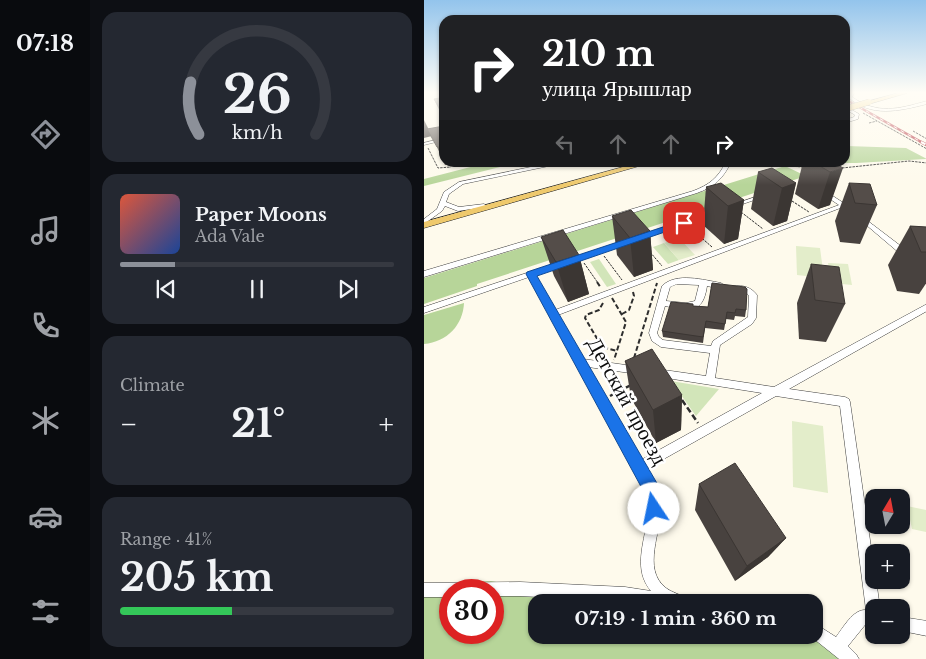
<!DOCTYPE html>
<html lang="en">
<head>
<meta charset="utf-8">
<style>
	:root { --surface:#171b24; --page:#242831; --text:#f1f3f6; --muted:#9ea1a6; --line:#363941; --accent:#8c9099 }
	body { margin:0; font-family:"Libre Baskerville",serif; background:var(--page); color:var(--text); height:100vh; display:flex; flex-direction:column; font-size:19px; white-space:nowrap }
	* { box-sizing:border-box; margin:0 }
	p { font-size:16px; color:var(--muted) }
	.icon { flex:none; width:28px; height:28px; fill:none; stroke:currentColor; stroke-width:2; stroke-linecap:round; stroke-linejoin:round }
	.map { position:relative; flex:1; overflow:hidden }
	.panel { display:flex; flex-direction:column; gap:12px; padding:12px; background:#0d0f14; width:334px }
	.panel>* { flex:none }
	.banner { position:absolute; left:15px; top:15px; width:411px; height:152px; border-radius:15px; box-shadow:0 1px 4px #0004; background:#202124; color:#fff; overflow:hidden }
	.needle { width:32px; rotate:10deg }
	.tools { position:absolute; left:441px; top:489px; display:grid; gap:10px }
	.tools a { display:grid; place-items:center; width:45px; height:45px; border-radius:10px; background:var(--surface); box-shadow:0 1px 4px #0004; font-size:25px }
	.speed { position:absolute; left:15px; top:579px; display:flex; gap:10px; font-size:25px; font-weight:700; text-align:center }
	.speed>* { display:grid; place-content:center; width:65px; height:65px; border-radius:50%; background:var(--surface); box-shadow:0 1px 4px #0004; line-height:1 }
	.speed .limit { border:8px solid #d22; background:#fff; color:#111 }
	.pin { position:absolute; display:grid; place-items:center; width:42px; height:42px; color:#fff; margin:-21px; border-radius:10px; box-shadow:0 2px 8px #0006 }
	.me { position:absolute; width:55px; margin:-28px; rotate:349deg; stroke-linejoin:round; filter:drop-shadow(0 0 4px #0008) }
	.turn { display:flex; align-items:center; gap:18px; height:105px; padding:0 20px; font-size:22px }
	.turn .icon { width:65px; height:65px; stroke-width:2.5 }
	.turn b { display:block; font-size:35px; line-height:42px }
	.lanes { display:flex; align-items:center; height:48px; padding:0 20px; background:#0003; justify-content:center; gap:25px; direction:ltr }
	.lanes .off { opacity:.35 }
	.big { font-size:38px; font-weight:700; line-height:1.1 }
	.panel .widget { flex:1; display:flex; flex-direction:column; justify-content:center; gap:8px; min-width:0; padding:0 18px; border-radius:15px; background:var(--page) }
	.panel .dial { align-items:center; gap:0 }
	.dial svg { height:130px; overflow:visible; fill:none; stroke:var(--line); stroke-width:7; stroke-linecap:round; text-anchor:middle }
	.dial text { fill:var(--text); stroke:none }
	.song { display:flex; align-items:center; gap:15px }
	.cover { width:60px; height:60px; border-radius:8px; background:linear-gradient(135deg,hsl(10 70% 55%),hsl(220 70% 35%)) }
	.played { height:5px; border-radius:2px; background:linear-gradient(90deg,var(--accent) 20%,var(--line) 20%) }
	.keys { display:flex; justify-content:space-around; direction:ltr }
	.heat { display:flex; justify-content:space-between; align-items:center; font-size:28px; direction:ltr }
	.charge { height:8px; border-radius:4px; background:linear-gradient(90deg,#34c759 41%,var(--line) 0) }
	.trip { position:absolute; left:104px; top:594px; width:295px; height:50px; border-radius:15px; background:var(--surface); box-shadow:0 1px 4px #0004; font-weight:700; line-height:50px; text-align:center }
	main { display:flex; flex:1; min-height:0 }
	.tabs { display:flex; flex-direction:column; width:90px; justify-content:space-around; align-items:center; background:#090b0e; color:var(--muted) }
	.tabs .icon { width:35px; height:35px }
	.tabs .current { color:var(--accent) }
	.tabs b { font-size:22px; color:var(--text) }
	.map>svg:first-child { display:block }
</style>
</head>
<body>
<main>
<nav class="tabs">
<b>07:18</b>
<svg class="icon current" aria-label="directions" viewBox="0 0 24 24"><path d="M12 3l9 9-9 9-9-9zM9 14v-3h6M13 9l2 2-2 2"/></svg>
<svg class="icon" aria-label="music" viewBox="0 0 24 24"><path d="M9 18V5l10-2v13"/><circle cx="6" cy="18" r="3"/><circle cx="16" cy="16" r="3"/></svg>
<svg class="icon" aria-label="phone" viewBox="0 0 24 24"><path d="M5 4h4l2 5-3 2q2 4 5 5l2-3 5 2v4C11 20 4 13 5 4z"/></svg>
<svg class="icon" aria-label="climate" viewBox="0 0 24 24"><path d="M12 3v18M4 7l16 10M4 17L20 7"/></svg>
<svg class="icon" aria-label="car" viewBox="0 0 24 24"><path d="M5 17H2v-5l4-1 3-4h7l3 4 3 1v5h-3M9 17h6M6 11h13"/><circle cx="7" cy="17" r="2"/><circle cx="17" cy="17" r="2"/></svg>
<svg class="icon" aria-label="filters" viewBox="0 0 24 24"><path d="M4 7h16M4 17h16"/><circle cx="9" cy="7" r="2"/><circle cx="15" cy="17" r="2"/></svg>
</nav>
<section class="panel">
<div class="widget dial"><svg viewBox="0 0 100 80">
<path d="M14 69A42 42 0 1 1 86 69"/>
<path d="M14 69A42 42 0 0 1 9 37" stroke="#8c9099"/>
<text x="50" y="56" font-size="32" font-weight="700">26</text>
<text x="50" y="72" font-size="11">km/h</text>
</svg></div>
<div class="widget">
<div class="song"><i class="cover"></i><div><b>Paper Moons</b><p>Ada Vale</p></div></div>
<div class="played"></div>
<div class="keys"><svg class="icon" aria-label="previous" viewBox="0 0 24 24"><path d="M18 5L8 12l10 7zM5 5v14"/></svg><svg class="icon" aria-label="pause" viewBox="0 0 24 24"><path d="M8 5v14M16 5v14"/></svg><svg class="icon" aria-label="next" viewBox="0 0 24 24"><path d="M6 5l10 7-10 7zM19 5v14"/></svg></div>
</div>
<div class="widget"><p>Climate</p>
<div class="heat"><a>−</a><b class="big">21°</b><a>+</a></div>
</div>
<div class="widget"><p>Range · 41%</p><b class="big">205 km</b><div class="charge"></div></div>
</section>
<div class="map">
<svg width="503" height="659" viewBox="0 0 503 659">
	<rect width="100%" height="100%" fill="#fefaec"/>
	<g fill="#d2e5b9">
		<path d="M 240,243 L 255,260 L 244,264 L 229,247 Z"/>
		<path d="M 175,259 L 192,284 L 183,287 L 166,262 Z"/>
		<path d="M 247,381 L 295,389 L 272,416 Z"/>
	</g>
	<g fill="#b7d599" fill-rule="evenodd">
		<path d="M 423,146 L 482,148 L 503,159 L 432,163 L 384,163 L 421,162 L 421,147 Z"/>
		<path d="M 66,162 L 92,163 L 0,186 L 0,179 Z"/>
		<path d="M 361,166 L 382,176 L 53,284 L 53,286 L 0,304 L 0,278 Z"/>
		<path d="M 40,303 C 39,325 23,342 0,344 L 0,315 Z"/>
		<path d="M 67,581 L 185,602 L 112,602 L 112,635 L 384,635 L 411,650 L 420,659 L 0,659 L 0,585 ZM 26,590 L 69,590 L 69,632 L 26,632 Z"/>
	</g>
	<g fill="#e3edca">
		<path d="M 255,238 L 271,255 L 255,260 L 240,243 Z"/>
		<path d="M 372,246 L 396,248 L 400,278 L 373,275 Z"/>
		<path d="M 404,263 L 424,264 L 428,285 L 408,283 Z"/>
		<path d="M 368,421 L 399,426 L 404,493 L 369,487 Z"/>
		<path d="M 483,506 L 502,510 L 502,532 L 488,529 Z"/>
	</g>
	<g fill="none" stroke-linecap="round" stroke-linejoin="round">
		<g stroke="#3f3f3f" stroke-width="1">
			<g id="minor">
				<path d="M 426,93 L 430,93 L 428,97 C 454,115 474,109 503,101 L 503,104 C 475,111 447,118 424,97 Z"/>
				<path d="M 421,106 L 435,114 L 434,119 L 421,123 L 421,120 L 430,117 L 431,115 L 421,109 Z"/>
				<path d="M 20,138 L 20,140 L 0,145 L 0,143 Z"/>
				<path d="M 131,162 L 144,162 L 39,184 L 25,194 L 22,202 L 35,207 L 60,204 L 63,206 L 62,207 L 34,211 L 21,206 L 18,211 L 0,224 L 0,219 L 13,209 L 20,192 L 35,182 Z"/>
				<path d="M 302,162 L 307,162 C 299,179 290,187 273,193 L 0,277 L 0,271 L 269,191 C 285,185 294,178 302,162 Z"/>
				<path d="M 397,191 L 401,191 L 429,209 L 426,211 L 419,207 L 134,315 L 159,359 L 216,367 L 218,370 L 216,373 L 213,374 L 164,367 L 217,460 L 338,393 L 230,376 L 228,373 L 230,370 L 233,369 L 282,376 L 286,353 L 237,347 L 228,341 L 225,333 L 238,286 C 252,272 280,280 297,283 L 301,286 L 297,289 L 283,286 C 279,315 264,311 241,306 L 233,333 L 235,337 L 239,340 L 287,346 L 289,341 L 324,317 L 325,296 L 322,292 L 309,290 L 308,288 L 309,286 C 319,285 327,287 333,295 L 332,318 L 328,324 L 296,345 L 291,378 L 350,387 L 503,304 L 503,311 L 365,389 L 421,397 L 425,399 L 426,402 L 450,568 L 450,580 L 452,580 L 456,608 L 450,608 L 450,626 L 441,625 L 424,646 L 432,654 L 435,659 L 415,659 L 385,635 L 390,635 L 390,623 L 412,637 C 419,628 429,609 442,610 L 416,406 L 352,396 L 222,469 C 229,481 236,492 237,506 C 238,531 217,569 242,588 C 247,592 255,594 260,597 L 262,602 L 209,602 L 96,596 L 69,596 L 69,590 L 26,590 L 26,597 L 0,597 L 0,583 L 96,582 L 201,587 L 227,591 C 209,570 220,544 223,520 C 224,510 224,502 222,492 L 105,277 L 0,313 L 0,307 L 199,241 L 203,241 L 203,243 L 111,275 L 131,310 L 415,205 L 397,193 ZM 253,284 L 275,285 L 271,301 L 262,303 L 242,301 L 246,287 Z"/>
				<path d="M 337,195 L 342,196 L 310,207 L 305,206 Z"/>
				<path d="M 291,210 L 294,212 L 293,213 L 218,238 L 214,238 L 213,237 Z"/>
				<path d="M 436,215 L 486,253 L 486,257 L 480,257 L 434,218 L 434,216 Z"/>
				<path d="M 478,617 L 503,621 L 503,636 L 478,631 Z"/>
			</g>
		</g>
		<g stroke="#1d1d1d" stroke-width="1">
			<g id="major">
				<path d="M 474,93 L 483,93 L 445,104 L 442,102 Z"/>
				<path d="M 217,162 L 229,162 L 0,228 L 0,222 Z"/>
			</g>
		</g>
		<g stroke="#2e2e2e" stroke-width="1" stroke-dasharray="2.5 1" stroke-linecap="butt">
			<path d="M 439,113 L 503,149"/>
			<path d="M 445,123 L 453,121"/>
			<path d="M 489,131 L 503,139"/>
			<path d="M 4,148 L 14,168 L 27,167"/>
			<path d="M 332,162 L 345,165 L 380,167"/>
			<path d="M 418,168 L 485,161 L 503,163"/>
			<path d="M 368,201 L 385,212"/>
			<path d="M 317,212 L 339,229"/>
			<path d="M 265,227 L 288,247"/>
			<path d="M 226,252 L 238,266"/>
			<path d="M 180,256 L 198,280"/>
			<path d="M 160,263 L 174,283"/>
		</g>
		<g stroke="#2e2e2e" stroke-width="2" stroke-dasharray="5 2.5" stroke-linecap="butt">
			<path d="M 173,282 L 177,288"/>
			<path d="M 188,298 L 202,322 L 190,360"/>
			<path d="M 179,303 L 175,310 L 162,315 L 161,318 L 178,347 L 193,351"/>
			<path d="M 198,314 L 205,310 L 210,296 L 209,292"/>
			<path d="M 210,358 L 233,283"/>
		</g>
		<g stroke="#2e2e2e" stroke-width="2.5" stroke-dasharray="6 3" stroke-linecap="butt">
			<path d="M 186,396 L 207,385"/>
			<path d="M 258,400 L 274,423"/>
		</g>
		<use href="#minor" fill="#fff" fill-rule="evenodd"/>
		<use href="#major" fill="#efc96c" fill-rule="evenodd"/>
		<g stroke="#b22e3b" stroke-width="2.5">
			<path id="rail-far1" d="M 421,99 L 499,143"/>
		</g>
		<g stroke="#b22e3b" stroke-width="3">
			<path id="rail" d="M 497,142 L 503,145"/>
		</g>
		<use href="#rail-far1" stroke="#fff" stroke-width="1" stroke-dasharray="4" stroke-linecap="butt"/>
		<use href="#rail" stroke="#fff" stroke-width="2" stroke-dasharray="5" stroke-linecap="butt"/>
		<g stroke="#1d1d1d" stroke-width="6" stroke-linecap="butt">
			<path id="major-bridge" d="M 421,109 L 445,102"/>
		</g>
		<use href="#major-bridge" stroke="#efc96c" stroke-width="5.5"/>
	</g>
	<g fill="#48423f">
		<path d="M 20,97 L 20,120 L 10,99 Z"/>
		<path d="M 379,162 L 409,162 L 406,205 L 394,209 L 371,194 Z"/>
		<path d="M 334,172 L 372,183 L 363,221 L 349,226 L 327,209 Z"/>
		<path d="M 425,183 L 453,205 L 436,244 L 416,242 L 411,221 Z"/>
		<path d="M 282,187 L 320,200 L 314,239 L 300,244 L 279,225 Z"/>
		<path d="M 188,216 L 226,231 L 229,270 L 210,277 L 193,255 Z"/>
		<path d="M 486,226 L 503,227 L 503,282 L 495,294 L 473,291 L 464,265 Z"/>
		<path d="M 117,237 L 155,255 L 165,294 L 144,302 L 130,276 Z"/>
		<path d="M 387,264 L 421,304 L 402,342 L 375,339 L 373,303 Z"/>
		<path d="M 288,283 L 322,310 L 321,317 L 311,316 L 310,320 L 302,319 L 300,330 L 281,328 L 279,343 L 239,337 L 238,331 L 269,306 L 284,307 Z"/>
		<path d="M 201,361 L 258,395 L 257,430 L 232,443 L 207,398 Z"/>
		<path d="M 275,484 L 362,538 L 344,557 L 311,581 L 271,510 Z"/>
	</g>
	<g fill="#3b3633">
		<path d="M 0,120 L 8,136 L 0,138 Z"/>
		<path d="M 20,146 L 20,162 L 31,162 L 21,165 L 13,147 Z"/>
		<path d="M 419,168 L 406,205 L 394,209 L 406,172 Z"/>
		<path d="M 372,183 L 363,221 L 349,226 L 358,188 Z"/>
		<path d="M 320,200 L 314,239 L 300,244 L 304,206 Z"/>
		<path d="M 226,231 L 229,270 L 210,277 L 206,238 Z"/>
		<path d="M 155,255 L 165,294 L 144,302 L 132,262 Z"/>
		<path d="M 258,395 L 257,430 L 232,443 L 229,410 Z"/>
		<path d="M 362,538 L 344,557 L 311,581 L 323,566 Z"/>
	</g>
	<g fill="#544d49" stroke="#3b3633">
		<path d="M 20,97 L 20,116 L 10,99 Z"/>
		<path d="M 20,126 L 20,146 L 13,147 L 3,129 Z"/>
		<path d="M 389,162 L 409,162 L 419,168 L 406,172 Z"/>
		<path d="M 348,168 L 372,183 L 358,188 L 334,172 Z"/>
		<path d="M 297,183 L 320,200 L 304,206 L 282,187 Z"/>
		<path d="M 425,183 L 446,184 L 453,205 L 431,203 Z"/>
		<path d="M 207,210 L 226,231 L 206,238 L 188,216 Z"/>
		<path d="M 486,226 L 503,227 L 503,252 L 497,252 Z"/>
		<path d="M 139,230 L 155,255 L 132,262 L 117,237 Z"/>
		<path d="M 387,264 L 415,267 L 421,304 L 391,300 Z"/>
		<path d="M 288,283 L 321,287 L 323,289 L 322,310 L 312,309 L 311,313 L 303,312 L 301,324 L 282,321 L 279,337 L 238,331 L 247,302 L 269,304 L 269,306 L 284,307 Z"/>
		<path d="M 228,349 L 258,395 L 229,410 L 201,361 Z"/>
		<path d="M 311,463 L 362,538 L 323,566 L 275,484 Z"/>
	</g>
	<linearGradient id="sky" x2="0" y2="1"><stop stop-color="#93c4ec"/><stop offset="0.5" stop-color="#fffdf6"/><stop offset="1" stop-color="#fffdf6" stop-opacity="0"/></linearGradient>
	<rect width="503" height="185" fill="url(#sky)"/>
	<path fill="#1a73e8" stroke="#114b97" d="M 260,220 L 264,221 L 264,224 L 113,276 L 234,485 C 238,496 240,504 235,515 L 230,517 L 224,515 L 222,509 L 221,494 L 102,274 L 103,272 Z"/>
	<g text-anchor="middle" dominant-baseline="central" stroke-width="5" stroke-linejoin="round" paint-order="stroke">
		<g font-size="21" fill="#0c0c0c" stroke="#fff">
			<text transform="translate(203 401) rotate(61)">Детский проезд</text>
		</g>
	</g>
</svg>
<div class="tools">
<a><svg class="needle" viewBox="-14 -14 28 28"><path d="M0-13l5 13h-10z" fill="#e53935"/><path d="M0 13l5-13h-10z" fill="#9ea1a6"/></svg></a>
<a>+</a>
<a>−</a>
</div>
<div class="speed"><div class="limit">30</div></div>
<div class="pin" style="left:260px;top:223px;background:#d93025"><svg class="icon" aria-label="arrive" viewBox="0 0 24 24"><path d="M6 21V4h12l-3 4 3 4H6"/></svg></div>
<svg class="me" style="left:230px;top:509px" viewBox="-20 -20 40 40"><circle r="19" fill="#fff"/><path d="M0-13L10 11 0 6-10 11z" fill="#1a73e8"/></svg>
<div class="trip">07:19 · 1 min · 360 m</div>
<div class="banner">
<div class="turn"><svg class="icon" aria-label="right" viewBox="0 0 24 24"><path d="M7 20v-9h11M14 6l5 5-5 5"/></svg><div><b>210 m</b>улица Ярышлар</div></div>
<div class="lanes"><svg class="icon off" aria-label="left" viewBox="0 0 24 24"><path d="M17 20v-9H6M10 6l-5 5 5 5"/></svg><svg class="icon off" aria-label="ahead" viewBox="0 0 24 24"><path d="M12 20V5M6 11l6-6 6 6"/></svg><svg class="icon off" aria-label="ahead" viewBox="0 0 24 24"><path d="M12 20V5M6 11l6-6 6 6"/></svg><svg class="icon" aria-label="right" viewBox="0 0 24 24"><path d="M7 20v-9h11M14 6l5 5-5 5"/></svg></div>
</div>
</div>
</main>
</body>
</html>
